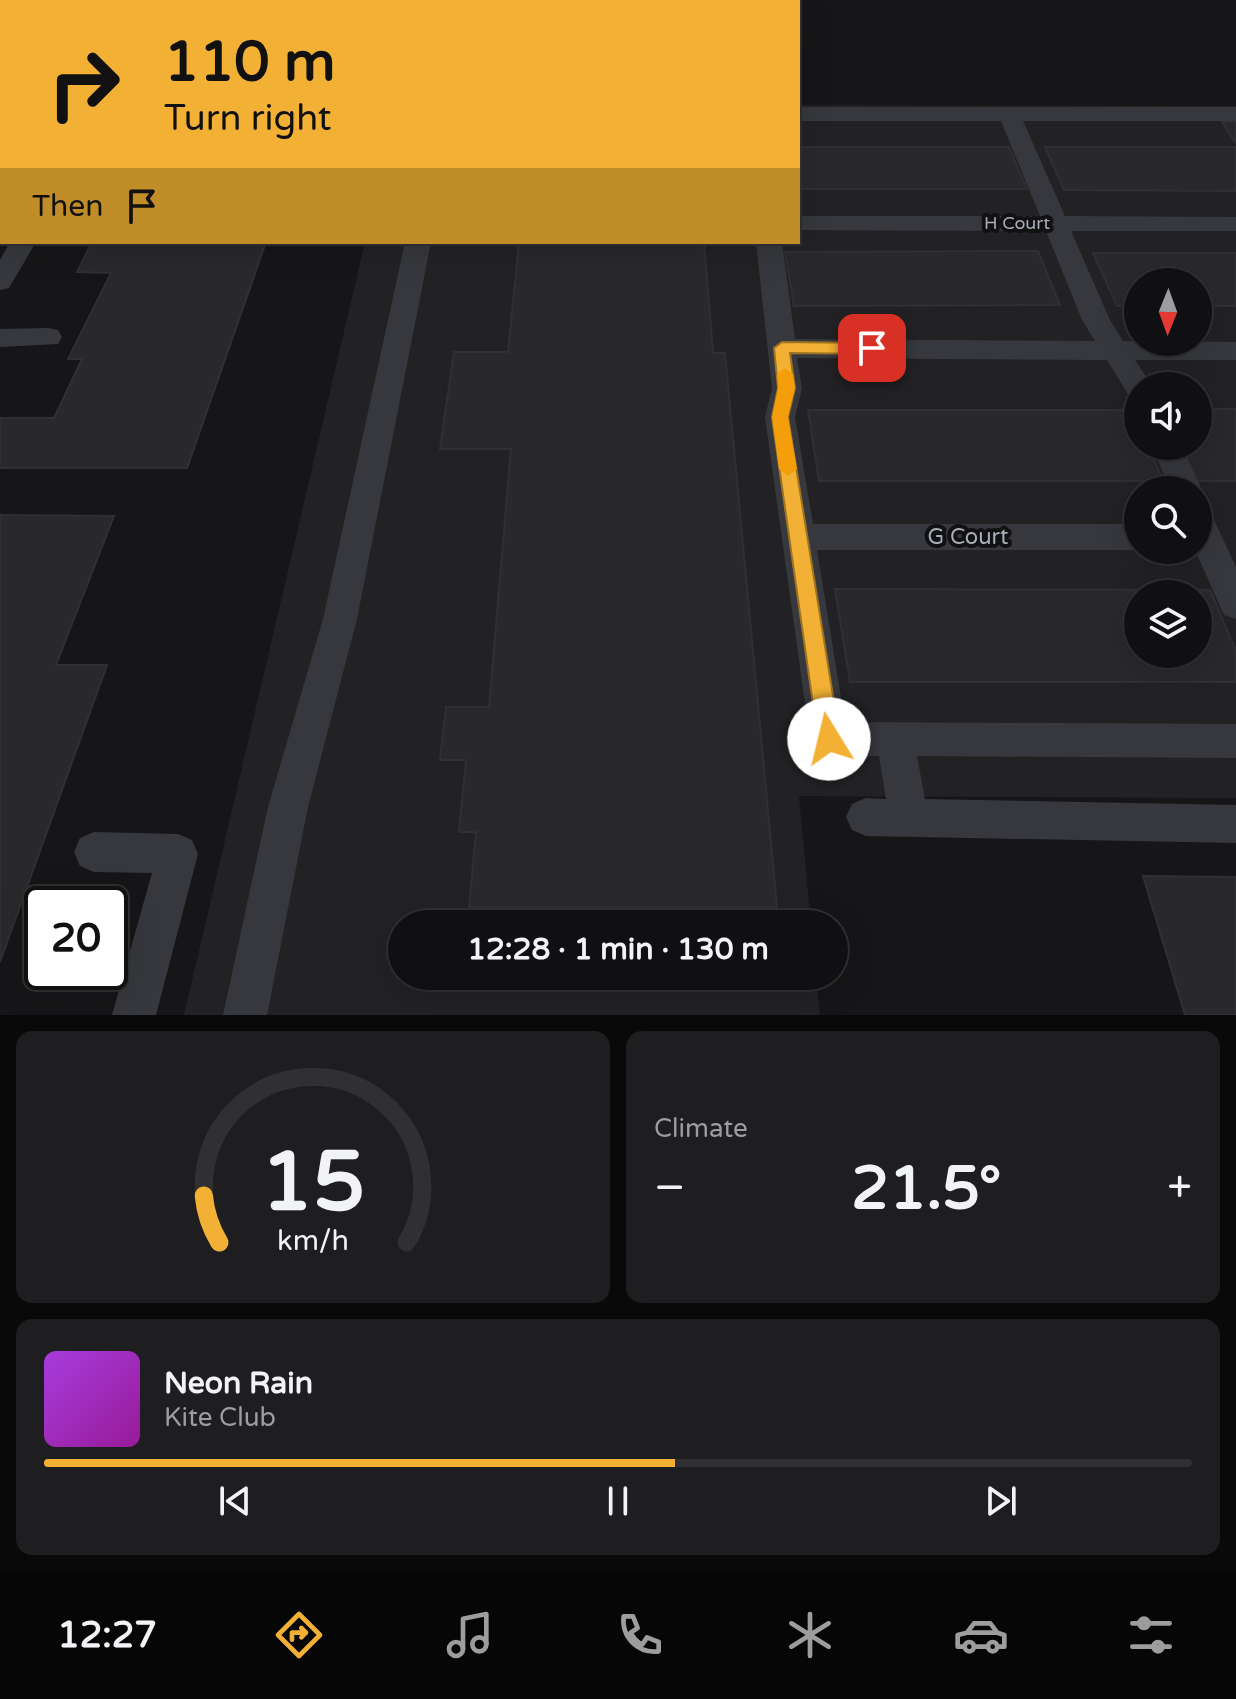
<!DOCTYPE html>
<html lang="en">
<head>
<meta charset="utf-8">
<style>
	:root { --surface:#101012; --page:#1e1e20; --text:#f1f3f6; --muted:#9c9d9f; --line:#303032; --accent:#f2b134 }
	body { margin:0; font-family:"Varela Round",sans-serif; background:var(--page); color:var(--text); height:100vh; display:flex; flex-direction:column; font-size:30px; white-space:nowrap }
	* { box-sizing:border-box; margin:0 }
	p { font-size:26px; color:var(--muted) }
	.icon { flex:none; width:44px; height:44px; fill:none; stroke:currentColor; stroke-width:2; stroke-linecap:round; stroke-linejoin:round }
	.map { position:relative; height:1015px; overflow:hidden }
	.drawer { display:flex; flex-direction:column; gap:16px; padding:16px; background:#09090a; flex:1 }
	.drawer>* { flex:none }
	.guide { position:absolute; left:0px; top:0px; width:800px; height:244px; box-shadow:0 8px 32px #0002,0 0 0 2px var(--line); background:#f2b134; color:#111; overflow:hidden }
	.needle { width:52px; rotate:181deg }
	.controls { position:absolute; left:1124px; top:268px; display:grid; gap:16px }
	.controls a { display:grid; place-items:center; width:88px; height:88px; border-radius:50%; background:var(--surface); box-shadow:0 8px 32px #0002,0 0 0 2px var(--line); font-size:40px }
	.speed { position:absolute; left:24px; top:886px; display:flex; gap:16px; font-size:40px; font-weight:700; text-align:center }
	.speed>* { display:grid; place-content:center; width:104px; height:104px; border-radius:50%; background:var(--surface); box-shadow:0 8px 32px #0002,0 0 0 2px var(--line); line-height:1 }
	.speed .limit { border:4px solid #111; border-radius:12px; background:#fff; color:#111 }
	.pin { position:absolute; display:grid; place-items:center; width:68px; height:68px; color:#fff; margin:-34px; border-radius:16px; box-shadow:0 4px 12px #0006 }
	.me { position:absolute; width:88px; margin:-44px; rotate:351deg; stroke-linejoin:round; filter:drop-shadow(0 0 6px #0008) }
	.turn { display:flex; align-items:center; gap:28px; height:168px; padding:0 32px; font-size:36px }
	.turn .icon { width:104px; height:104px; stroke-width:2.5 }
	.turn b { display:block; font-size:56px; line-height:68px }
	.then { display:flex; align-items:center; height:76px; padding:0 32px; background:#0003; gap:16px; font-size:30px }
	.big { font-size:60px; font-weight:700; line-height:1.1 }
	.drawer .tile { flex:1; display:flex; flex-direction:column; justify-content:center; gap:12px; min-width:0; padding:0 28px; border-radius:16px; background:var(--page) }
	.drawer .dial { align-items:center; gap:0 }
	.dial svg { height:208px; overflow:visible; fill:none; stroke:var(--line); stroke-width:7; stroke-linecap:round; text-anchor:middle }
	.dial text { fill:var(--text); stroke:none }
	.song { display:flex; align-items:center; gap:24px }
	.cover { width:96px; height:96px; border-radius:12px; background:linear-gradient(135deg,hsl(280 70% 55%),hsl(300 70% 35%)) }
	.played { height:8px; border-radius:4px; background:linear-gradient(90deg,var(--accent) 55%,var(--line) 55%) }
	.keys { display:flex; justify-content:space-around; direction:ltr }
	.heat { display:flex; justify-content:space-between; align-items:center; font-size:44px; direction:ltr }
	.drawer .tiles { flex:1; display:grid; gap:16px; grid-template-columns:1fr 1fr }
	.tile:last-child { grid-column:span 2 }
	.trip { position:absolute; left:388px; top:910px; width:460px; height:80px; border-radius:40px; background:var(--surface); box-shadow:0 8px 32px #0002,0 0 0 2px var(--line); font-weight:700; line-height:80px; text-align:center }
	.menu { display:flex; height:128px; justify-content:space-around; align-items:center; background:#060607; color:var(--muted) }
	.menu .icon { width:56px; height:56px }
	.menu .selected { color:var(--accent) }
	.menu b { font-size:36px; color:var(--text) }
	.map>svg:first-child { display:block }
</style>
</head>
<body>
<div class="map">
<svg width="1236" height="1015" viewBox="0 0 1236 1015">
	<rect width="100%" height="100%" fill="#161618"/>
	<path fill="#222225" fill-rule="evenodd" d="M 798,105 L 1236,106 L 1236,798 L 799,796 L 811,924 L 402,924 L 402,976 L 816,976 L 820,1015 L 184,1015 L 365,242 L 798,242 ZM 1138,282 L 1198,282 L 1198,342 L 1138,342 ZM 1138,386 L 1198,386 L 1198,446 L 1138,446 ZM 1138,490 L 1198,490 L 1198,550 L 1138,550 ZM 1138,594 L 1198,594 L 1198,654 L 1138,654 Z"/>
	<g fill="#29292c" stroke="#303034" stroke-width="2" fill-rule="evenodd">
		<path d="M 0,0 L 107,0 L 2,2 L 2,61 Z"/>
		<path d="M 630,0 L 702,0 L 703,2 L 630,2 Z"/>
		<path d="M 1222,122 L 1236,122 L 1236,144 Z"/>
		<path d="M 798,147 L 1009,147 L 1027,189 L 798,189 Z"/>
		<path d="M 1045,147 L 1236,147 L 1236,191 L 1064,190 Z"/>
		<path d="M 88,242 L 266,242 L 187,468 L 0,468 L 0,418 L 54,418 L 82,359 L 68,359 L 111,273 L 77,272 L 92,242 Z"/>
		<path d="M 519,242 L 704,242 L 713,353 L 725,353 L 777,907 L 469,907 L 476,832 L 459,832 L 466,760 L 440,760 L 446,707 L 489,707 L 511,449 L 440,449 L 454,352 L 508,352 Z"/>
		<path d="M 1038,251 L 1060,305 L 794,306 L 785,252 Z"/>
		<path d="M 1093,253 L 1236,253 L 1236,306 L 1198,306 L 1198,282 L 1138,282 L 1138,306 L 1117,306 Z"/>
		<path d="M 1198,409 L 1236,409 L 1236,481 L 1196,481 L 1180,446 L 1198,446 Z"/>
		<path d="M 808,410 L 1132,410 L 1138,423 L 1138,446 L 1148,446 L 1163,481 L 819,481 Z"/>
		<path d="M 0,515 L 114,516 L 56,665 L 107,665 L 0,962 Z"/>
		<path d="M 835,589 L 1210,590 L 1236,651 L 1236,682 L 850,682 ZM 1138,594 L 1198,594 L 1198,654 L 1138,654 Z"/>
		<path d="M 1143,876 L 1236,877 L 1236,1015 L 1185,1015 Z"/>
	</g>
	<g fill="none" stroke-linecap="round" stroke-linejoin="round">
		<g fill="#37383d" fill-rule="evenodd">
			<path d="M 798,107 L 1236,107 L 1236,121 L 1023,121 L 1065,216 L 1236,217 L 1236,231 L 1071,231 L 1110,320 L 1123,341 L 1236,342 L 1236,360 L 1135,360 L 1152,386 L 1138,386 L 1138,397 L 1128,394 L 1107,360 L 797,358 L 802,388 L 795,417 L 813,524 L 1138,524 L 1138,550 L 817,550 L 845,722 L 1236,724 L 1236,758 L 917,756 L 925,799 L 1236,805 L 1236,843 L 866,836 L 852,830 L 846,817 L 852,804 L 866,798 L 886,799 L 879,756 L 829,756 L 816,751 L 810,739 L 765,417 L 772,388 L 756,242 L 782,242 L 795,339 L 1095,341 L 1082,320 L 1046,231 L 798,230 L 798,216 L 1040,216 L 1001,121 L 798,121 Z"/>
			<path d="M 10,242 L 36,242 L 9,288 L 0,290 L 0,260 Z"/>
			<path d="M 405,242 L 431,242 L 357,619 L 308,807 L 267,1015 L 223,1015 L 268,807 L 323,619 Z"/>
			<path d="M 48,328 L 58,330 L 62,337 L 58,344 L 0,347 L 0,329 Z"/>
			<path d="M 1152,446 L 1182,446 L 1202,490 L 1198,497 L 1198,490 L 1170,490 Z"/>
			<path d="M 1198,506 L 1209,509 L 1236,567 L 1236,619 L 1224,615 L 1195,550 Z"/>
			<path d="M 94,832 L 178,834 L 192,840 L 198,854 L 156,1015 L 112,1015 L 152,873 L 94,872 L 80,866 L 74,852 L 80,838 Z"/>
		</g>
	</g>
	<path fill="#f2b134" stroke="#9d7322" stroke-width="2" d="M 782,342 L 872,343 L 880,348 L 872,354 L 790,353 L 795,388 L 788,417 L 840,739 L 837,745 L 829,748 L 822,745 L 818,739 L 772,417 L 778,388 L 774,348 Z"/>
	<path fill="#f59e0b" d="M 785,368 L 793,374 L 795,388 L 788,417 L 797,469 L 788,476 L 779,469 L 772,417 L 778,388 L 777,374 Z"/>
	<g text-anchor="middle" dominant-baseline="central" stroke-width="8" stroke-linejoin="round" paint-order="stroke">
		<g font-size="18" fill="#a8adb8" stroke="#111113">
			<text x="1017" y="223">H Court</text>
		</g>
		<g font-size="22" fill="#a8adb8" stroke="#111113">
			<text x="968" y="537">G Court</text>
		</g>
	</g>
</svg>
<div class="controls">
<a><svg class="needle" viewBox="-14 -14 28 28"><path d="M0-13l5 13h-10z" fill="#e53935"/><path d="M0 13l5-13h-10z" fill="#9c9d9f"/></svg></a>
<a><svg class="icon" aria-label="sound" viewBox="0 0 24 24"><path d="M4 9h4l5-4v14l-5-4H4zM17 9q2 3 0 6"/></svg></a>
<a><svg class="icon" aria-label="search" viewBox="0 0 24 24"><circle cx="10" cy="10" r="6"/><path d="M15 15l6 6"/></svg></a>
<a><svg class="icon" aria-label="layers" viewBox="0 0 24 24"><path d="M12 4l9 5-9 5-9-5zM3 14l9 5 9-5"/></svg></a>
</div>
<div class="speed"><div class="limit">20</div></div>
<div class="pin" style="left:872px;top:348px;background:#d93025"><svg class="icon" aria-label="arrive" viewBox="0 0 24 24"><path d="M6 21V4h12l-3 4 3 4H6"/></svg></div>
<svg class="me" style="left:829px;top:739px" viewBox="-20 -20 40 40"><circle r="19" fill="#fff"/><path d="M0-13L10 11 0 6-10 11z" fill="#f2b134"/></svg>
<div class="trip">12:28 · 1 min · 130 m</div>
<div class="guide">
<div class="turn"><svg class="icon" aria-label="right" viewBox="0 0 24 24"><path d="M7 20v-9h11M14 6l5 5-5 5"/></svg><div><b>110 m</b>Turn right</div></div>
<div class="then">Then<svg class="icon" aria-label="arrive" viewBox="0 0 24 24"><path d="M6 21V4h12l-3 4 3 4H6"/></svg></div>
</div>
</div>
<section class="drawer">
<div class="tiles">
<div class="tile dial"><svg viewBox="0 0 100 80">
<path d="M14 69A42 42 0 1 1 86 69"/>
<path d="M14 69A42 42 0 0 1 8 51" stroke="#f2b134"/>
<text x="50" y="56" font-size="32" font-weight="700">15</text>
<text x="50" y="72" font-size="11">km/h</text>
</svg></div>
<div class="tile"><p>Climate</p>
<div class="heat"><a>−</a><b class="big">21.5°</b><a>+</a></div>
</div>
<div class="tile">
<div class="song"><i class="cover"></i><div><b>Neon Rain</b><p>Kite Club</p></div></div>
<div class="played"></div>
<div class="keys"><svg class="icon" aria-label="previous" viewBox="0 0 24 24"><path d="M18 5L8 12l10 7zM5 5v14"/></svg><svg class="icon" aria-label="pause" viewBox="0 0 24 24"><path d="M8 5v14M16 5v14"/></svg><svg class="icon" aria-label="next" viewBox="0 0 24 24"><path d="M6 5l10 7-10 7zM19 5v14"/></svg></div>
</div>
</div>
</section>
<nav class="menu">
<b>12:27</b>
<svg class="icon selected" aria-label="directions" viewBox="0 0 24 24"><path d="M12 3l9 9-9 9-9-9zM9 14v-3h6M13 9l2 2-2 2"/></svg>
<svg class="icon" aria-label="music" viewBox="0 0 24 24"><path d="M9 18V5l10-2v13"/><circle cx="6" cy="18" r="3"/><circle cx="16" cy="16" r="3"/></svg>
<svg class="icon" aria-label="phone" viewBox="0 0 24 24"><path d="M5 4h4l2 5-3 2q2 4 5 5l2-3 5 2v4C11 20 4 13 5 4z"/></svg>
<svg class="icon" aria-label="climate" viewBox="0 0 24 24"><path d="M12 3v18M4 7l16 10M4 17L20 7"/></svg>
<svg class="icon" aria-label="car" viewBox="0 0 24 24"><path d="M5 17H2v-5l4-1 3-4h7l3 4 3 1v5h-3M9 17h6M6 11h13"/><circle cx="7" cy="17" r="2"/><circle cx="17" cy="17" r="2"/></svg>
<svg class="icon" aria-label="filters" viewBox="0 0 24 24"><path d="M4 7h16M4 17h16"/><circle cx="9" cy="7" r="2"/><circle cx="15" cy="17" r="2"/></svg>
</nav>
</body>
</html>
